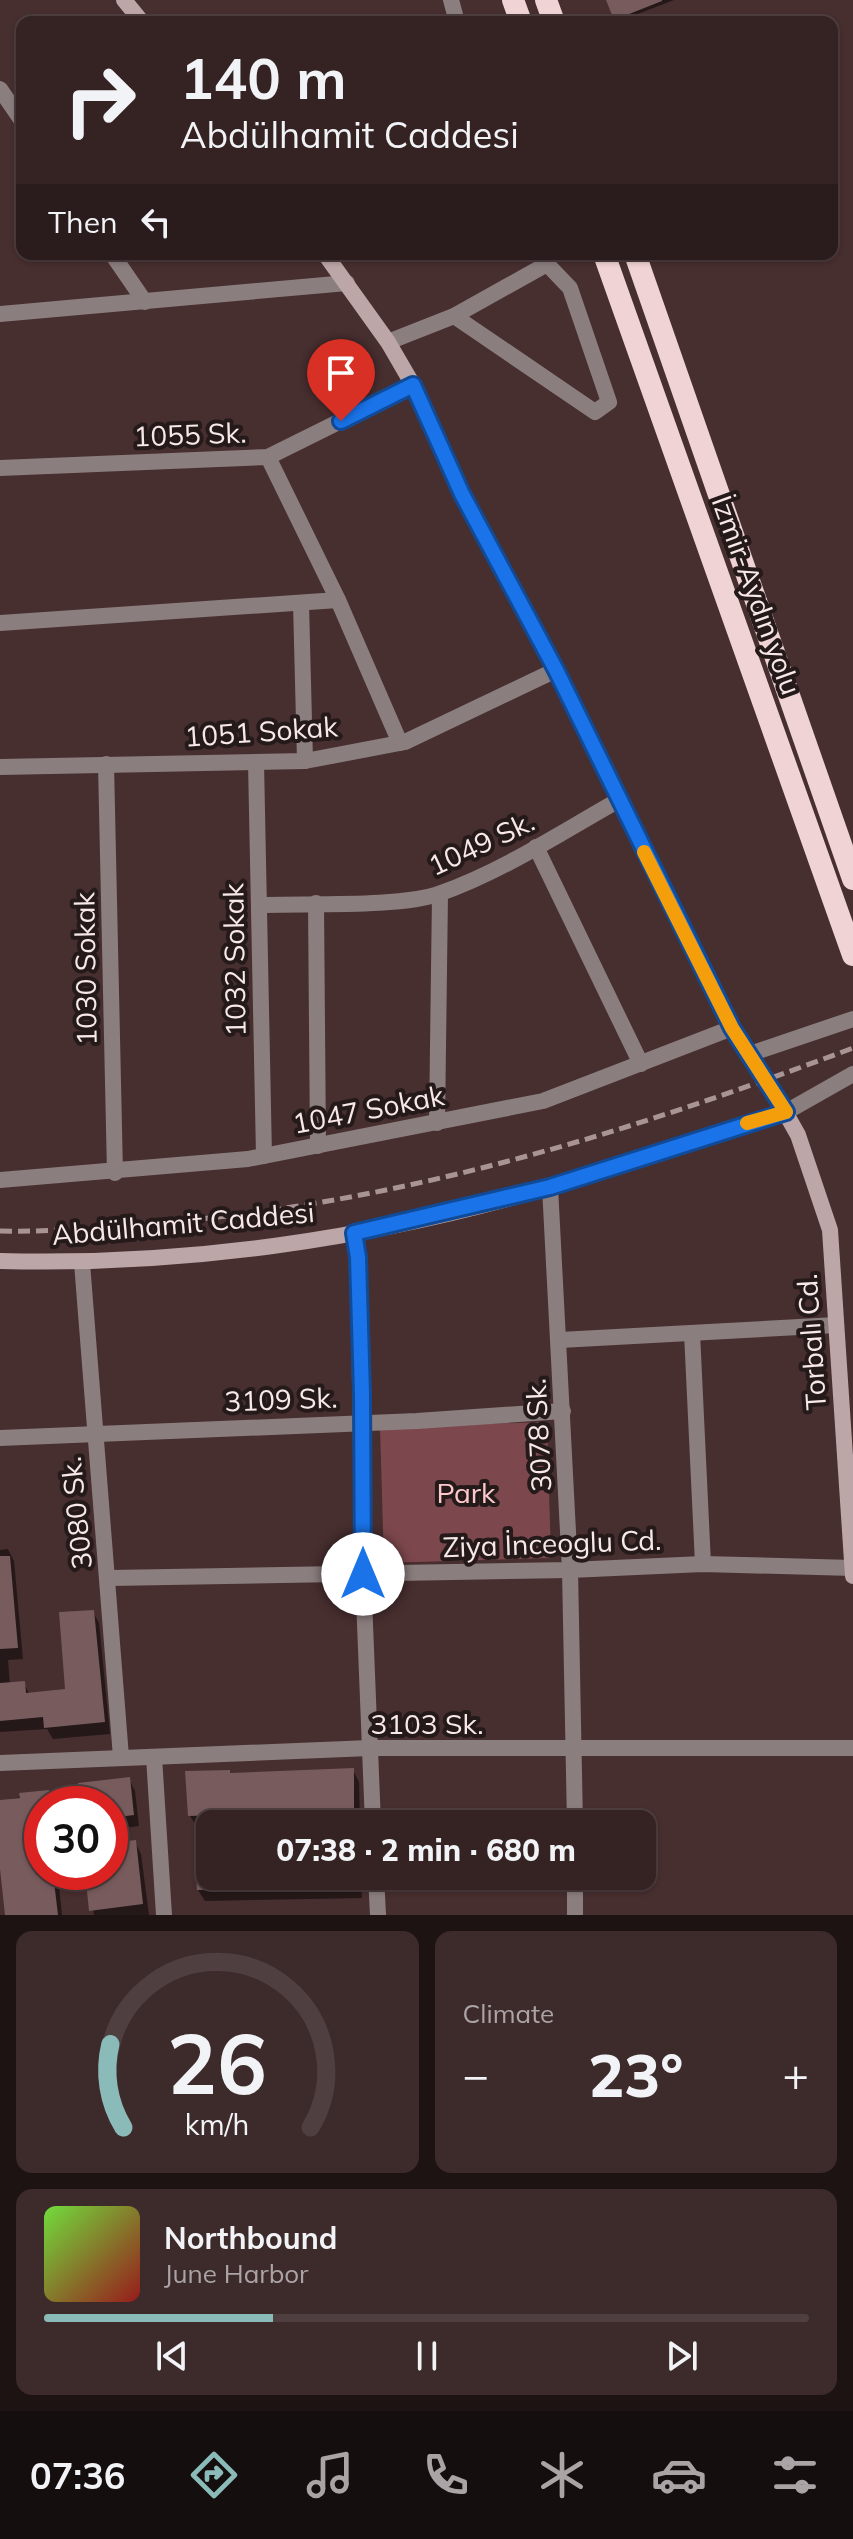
<!DOCTYPE html>
<html lang="en">
<head>
<meta charset="utf-8">
<style>
	:root { --surface:#352223; --page:#3d2a2b; --text:#f1f3f6; --muted:#aaa4a6; --line:#4f3f41; --accent:#8bbbb9 }
	body { margin:0; font-family:Mulish,sans-serif; background:var(--page); color:var(--text); height:100vh; display:flex; flex-direction:column; font-size:30px; white-space:nowrap }
	* { box-sizing:border-box; margin:0 }
	p { font-size:26px; color:var(--muted) }
	.icon { flex:none; width:44px; height:44px; fill:none; stroke:currentColor; stroke-width:2; stroke-linecap:round; stroke-linejoin:round }
	.map { position:relative; height:1915px; overflow:hidden }
	.panel { display:flex; flex-direction:column; gap:16px; padding:16px; background:#1d1313; flex:1 }
	.panel>* { flex:none }
	.hud { position:absolute; left:16px; top:16px; width:822px; height:244px; border-radius:16px; box-shadow:0 2px 6px #0004,0 0 0 2px var(--line); background:#352223; color:var(--text); overflow:hidden }
	.speed { position:absolute; left:24px; top:1786px; display:flex; gap:16px; font-size:40px; font-weight:700; text-align:center }
	.speed>* { display:grid; place-content:center; width:104px; height:104px; border-radius:50%; background:var(--surface); box-shadow:0 2px 6px #0004,0 0 0 2px var(--line); line-height:1 }
	.speed .limit { border:12px solid #d22; background:#fff; color:#111 }
	.pin { position:absolute; display:grid; place-items:center; width:68px; height:68px; color:#fff; margin:-82px -34px; border-radius:50% 50% 50% 0; rotate:-45deg; box-shadow:0 0 8px #0007 }
	.pin .icon { rotate:45deg }
	.me { position:absolute; width:88px; margin:-44px; rotate:0deg; stroke-linejoin:round; filter:drop-shadow(0 0 6px #0008) }
	.turn { display:flex; align-items:center; gap:28px; height:168px; padding:0 32px; font-size:36px }
	.turn .icon { width:104px; height:104px; stroke-width:2.5 }
	.turn b { display:block; font-size:56px; line-height:68px }
	.then { display:flex; align-items:center; height:76px; padding:0 32px; background:#0003; gap:16px; font-size:30px }
	.big { font-size:60px; font-weight:800; line-height:1.1 }
	.panel .widget { flex:1; display:flex; flex-direction:column; justify-content:center; gap:12px; min-width:0; padding:0 28px; border-radius:16px; background:var(--page) }
	.panel .dial { align-items:center; gap:0 }
	.dial svg { height:208px; overflow:visible; fill:none; stroke:var(--line); stroke-width:7; stroke-linecap:round; text-anchor:middle }
	.dial text { fill:var(--text); stroke:none }
	.song { display:flex; align-items:center; gap:24px }
	.cover { width:96px; height:96px; border-radius:12px; background:linear-gradient(135deg,hsl(100 70% 55%),hsl(0 70% 35%)) }
	.played { height:8px; border-radius:4px; background:linear-gradient(90deg,var(--accent) 30%,var(--line) 30%) }
	.keys { display:flex; justify-content:space-around; direction:ltr }
	.heat { display:flex; justify-content:space-between; align-items:center; font-size:44px; direction:ltr }
	.panel .tiles { flex:1; display:grid; gap:16px; grid-template-columns:1fr 1fr }
	.widget:last-child { grid-column:span 2 }
	.trip { position:absolute; left:196px; top:1810px; width:460px; height:80px; border-radius:16px; background:var(--surface); box-shadow:0 2px 6px #0004,0 0 0 2px var(--line); font-weight:800; line-height:80px; text-align:center }
	.tabs { display:flex; height:128px; justify-content:space-around; align-items:center; background:#150e0e; color:var(--muted) }
	.tabs .icon { width:56px; height:56px }
	.tabs .on { color:var(--accent) }
	.tabs b { font-size:36px; color:var(--text) }
	.map>svg:first-child { display:block }
</style>
</head>
<body>
<div class="map">
<svg width="853" height="1915" viewBox="0 0 853 1915">
	<rect width="100%" height="100%" fill="#472e2f"/>
	<path fill="#7d484d" d="M 547,1422 L 551,1558 L 384,1563 L 380,1427 Z"/>
	<g fill="#0007">
		<path d="M 608,0 L 674,0 L 617,22 Z"/>
		<path d="M 8,1549 L 14,1561 L 23,1659 L 8,1660 L 10,1685 L 24,1684 L 30,1695 L 67,1691 L 93,1612 L 99,1623 L 110,1734 L 53,1739 L 47,1729 L 0,1732 L 0,1550 Z"/>
		<path d="M 353,1770 L 359,1782 L 360,1824 L 210,1824 L 210,1827 L 197,1827 L 190,1816 L 230,1775 Z"/>
		<path d="M 129,1779 L 135,1791 L 139,1826 L 110,1830 L 110,1804 L 82,1804 Z"/>
		<path d="M 48,1792 L 54,1804 L 42,1804 L 42,1840 L 36,1840 L 40,1876 L 52,1875 L 59,1886 L 62,1915 L 7,1915 L 0,1851 L 0,1801 Z"/>
		<path d="M 135,1842 L 141,1854 L 149,1915 L 94,1915 L 87,1872 L 110,1872 L 110,1845 Z"/>
		<path d="M 210,1847 L 210,1876 L 361,1876 L 362,1898 L 205,1901 L 198,1890 Z"/>
	</g>
	<g fill="#785b5d">
		<path d="M 606,0 L 662,0 L 662,1 L 614,20 Z"/>
		<path d="M 0,1556 L 10,1556 L 18,1648 L 0,1649 Z"/>
		<path d="M 94,1610 L 105,1722 L 44,1728 L 43,1717 L 0,1721 L 0,1683 L 25,1681 L 26,1693 L 65,1689 L 59,1612 Z"/>
		<path d="M 354,1768 L 354,1820 L 317,1820 L 317,1816 L 255,1818 L 255,1814 L 188,1816 L 185,1771 L 230,1770 L 230,1773 Z"/>
		<path d="M 130,1777 L 134,1815 L 110,1818 L 110,1804 L 80,1804 L 78,1783 Z"/>
		<path d="M 49,1790 L 50,1804 L 42,1804 L 42,1828 L 31,1829 L 36,1875 L 53,1873 L 58,1915 L 5,1915 L 0,1869 L 0,1800 L 20,1798 L 19,1793 Z"/>
		<path d="M 136,1840 L 143,1904 L 89,1911 L 85,1872 L 110,1872 L 110,1843 Z"/>
		<path d="M 194,1845 L 210,1845 L 210,1876 L 299,1876 L 300,1889 L 197,1890 Z"/>
	</g>
	<g fill="none" stroke-linecap="round" stroke-linejoin="round">
		<g stroke="#8b7e7e" stroke-width="16">
			<path d="M 451,0 L 457,22"/>
			<path d="M 0,89 L 22,121"/>
			<path d="M 112,254 L 145,302"/>
			<path d="M 0,314 L 347,283"/>
			<path d="M 454,316 L 595,412 L 609,402 L 570,288 L 547,264"/>
			<path d="M 388,342 L 454,316 L 547,264 L 543,255"/>
			<path d="M 268,457 L 338,600 L 400,743"/>
			<path d="M 0,468 L 268,457 L 413,385"/>
			<path d="M 301,603 L 305,761"/>
			<path d="M 0,623 L 338,600"/>
			<path d="M 256,762 L 264,1156"/>
			<path d="M 106,764 L 115,1173"/>
			<path d="M 0,767 L 305,761 L 405,742 L 556,670"/>
			<path d="M 536,847 L 641,1064"/>
			<path d="M 316,903 L 318,1146"/>
			<path d="M 259,905 C 304,903 402,908 441,893 C 503,871 562,832 619,800"/>
			<path d="M 750,1054 L 853,1019"/>
			<path d="M 786,1112 L 853,1074"/>
			<path d="M 437,1123 L 440,894"/>
			<path d="M 0,1180 L 248,1159 L 543,1101 L 732,1028"/>
			<path d="M 550,1187 L 570,1570 L 575,1824"/>
			<path d="M 354,1233 L 358,1257 L 363,1574 L 373,1824"/>
			<path d="M 82,1263 L 121,1757"/>
			<path d="M 692,1333 L 703,1564"/>
			<path d="M 560,1340 L 836,1325"/>
			<path d="M 0,1438 L 417,1421 L 563,1411"/>
			<path d="M 110,1578 L 570,1570 L 703,1564 L 853,1568"/>
			<path d="M 154,1757 L 164,1915"/>
			<path d="M 0,1763 L 370,1748 L 853,1748"/>
			<path d="M 376,1876 L 378,1915"/>
			<path d="M 575,1876 L 575,1915"/>
		</g>
		<g stroke="#bca6a7" stroke-width="16">
			<path d="M 124,0 L 142,22"/>
			<path d="M 325,254 L 388,342 L 413,385 L 462,494 L 556,670 L 732,1028 L 767,1080 L 798,1135 L 830,1230 L 853,1576"/>
			<path d="M 0,1261 C 184,1266 373,1239 550,1187 C 629,1164 707,1135 786,1112"/>
		</g>
		<g stroke="#f0d4d5" stroke-width="22">
			<path d="M 513,0 L 521,22"/>
			<path d="M 546,0 L 554,22"/>
			<path d="M 604,254 L 853,955"/>
			<path d="M 635,254 L 853,879"/>
		</g>
		<path stroke="#a99495" stroke-width="5" stroke-dasharray="12 6" stroke-linecap="butt" d="M 0,1231 C 49,1232 97,1228 145,1224 C 397,1205 618,1136 853,1048"/>
	</g>
	<g fill="none" stroke-linecap="round" stroke-linejoin="round">
		<g stroke="#114b97" stroke-width="20">
			<path id="route" d="M 341,421 L 413,385 L 462,494 L 556,670 L 732,1028 L 786,1112 L 550,1187 L 354,1233 L 358,1257 L 362,1394 L 363,1574"/>
		</g>
		<use href="#route" stroke="#1a73e8" stroke-width="14"/>
		<path stroke="#f59e0b" stroke-width="14" d="M 644,852 L 732,1028 L 786,1112 L 747,1123"/>
	</g>
	<g text-anchor="middle" dominant-baseline="central" stroke-width="8" stroke-linejoin="round" paint-order="stroke">
		<g font-size="28" fill="#f9e8e8" stroke="#251a1a">
			<text transform="translate(190 434) rotate(-2)">1055 Sk.</text>
			<text transform="translate(757 595) rotate(70)">İzmir-Aydın yolu</text>
			<text transform="translate(261 731) rotate(-4)">1051 Sokak</text>
			<text transform="translate(481 843) rotate(-25)">1049 Sk.</text>
			<text transform="translate(234 960) rotate(-91)">1032 Sokak</text>
			<text transform="translate(85 969) rotate(-91)">1030 Sokak</text>
			<text transform="translate(368 1109) rotate(-11)">1047 Sokak</text>
			<text transform="translate(183 1223) rotate(-5)">Abdülhamit Caddesi</text>
			<text transform="translate(811 1342) rotate(-94)">Torbalı Cd.</text>
			<text transform="translate(281 1399) rotate(-2)">3109 Sk.</text>
			<text transform="translate(538 1435) rotate(-93)">3078 Sk.</text>
			<text transform="translate(76 1513) rotate(-96)">3080 Sk.</text>
			<text transform="translate(552 1543) rotate(-2)">Ziya İnceoglu Cd.</text>
			<text x="427" y="1723">3103 Sk.</text>
		</g>
		<g font-size="28" fill="#fcc8cb" stroke="#251a1a">
			<text x="466" y="1492">Park</text>
		</g>
	</g>
</svg>
<div class="speed"><div class="limit">30</div></div>
<div class="pin" style="left:341px;top:421px;background:#d93025"><svg class="icon" aria-label="arrive" viewBox="0 0 24 24"><path d="M6 21V4h12l-3 4 3 4H6"/></svg></div>
<svg class="me" style="left:363px;top:1574px" viewBox="-20 -20 40 40"><circle r="19" fill="#fff"/><path d="M0-13L10 11 0 6-10 11z" fill="#1a73e8"/></svg>
<div class="trip">07:38 · 2 min · 680 m</div>
<div class="hud">
<div class="turn"><svg class="icon" aria-label="right" viewBox="0 0 24 24"><path d="M7 20v-9h11M14 6l5 5-5 5"/></svg><div><b>140 m</b>Abdülhamit Caddesi</div></div>
<div class="then">Then<svg class="icon" aria-label="left" viewBox="0 0 24 24"><path d="M17 20v-9H6M10 6l-5 5 5 5"/></svg></div>
</div>
</div>
<section class="panel">
<div class="tiles">
<div class="widget dial"><svg viewBox="0 0 100 80">
<path d="M14 69A42 42 0 1 1 86 69"/>
<path d="M14 69A42 42 0 0 1 9 37" stroke="#8bbbb9"/>
<text x="50" y="56" font-size="32" font-weight="700">26</text>
<text x="50" y="72" font-size="11">km/h</text>
</svg></div>
<div class="widget"><p>Climate</p>
<div class="heat"><a>−</a><b class="big">23°</b><a>+</a></div>
</div>
<div class="widget">
<div class="song"><i class="cover"></i><div><b>Northbound</b><p>June Harbor</p></div></div>
<div class="played"></div>
<div class="keys"><svg class="icon" aria-label="previous" viewBox="0 0 24 24"><path d="M18 5L8 12l10 7zM5 5v14"/></svg><svg class="icon" aria-label="pause" viewBox="0 0 24 24"><path d="M8 5v14M16 5v14"/></svg><svg class="icon" aria-label="next" viewBox="0 0 24 24"><path d="M6 5l10 7-10 7zM19 5v14"/></svg></div>
</div>
</div>
</section>
<nav class="tabs">
<b>07:36</b>
<svg class="icon on" aria-label="directions" viewBox="0 0 24 24"><path d="M12 3l9 9-9 9-9-9zM9 14v-3h6M13 9l2 2-2 2"/></svg>
<svg class="icon" aria-label="music" viewBox="0 0 24 24"><path d="M9 18V5l10-2v13"/><circle cx="6" cy="18" r="3"/><circle cx="16" cy="16" r="3"/></svg>
<svg class="icon" aria-label="phone" viewBox="0 0 24 24"><path d="M5 4h4l2 5-3 2q2 4 5 5l2-3 5 2v4C11 20 4 13 5 4z"/></svg>
<svg class="icon" aria-label="climate" viewBox="0 0 24 24"><path d="M12 3v18M4 7l16 10M4 17L20 7"/></svg>
<svg class="icon" aria-label="car" viewBox="0 0 24 24"><path d="M5 17H2v-5l4-1 3-4h7l3 4 3 1v5h-3M9 17h6M6 11h13"/><circle cx="7" cy="17" r="2"/><circle cx="17" cy="17" r="2"/></svg>
<svg class="icon" aria-label="filters" viewBox="0 0 24 24"><path d="M4 7h16M4 17h16"/><circle cx="9" cy="7" r="2"/><circle cx="15" cy="17" r="2"/></svg>
</nav>
</body>
</html>
